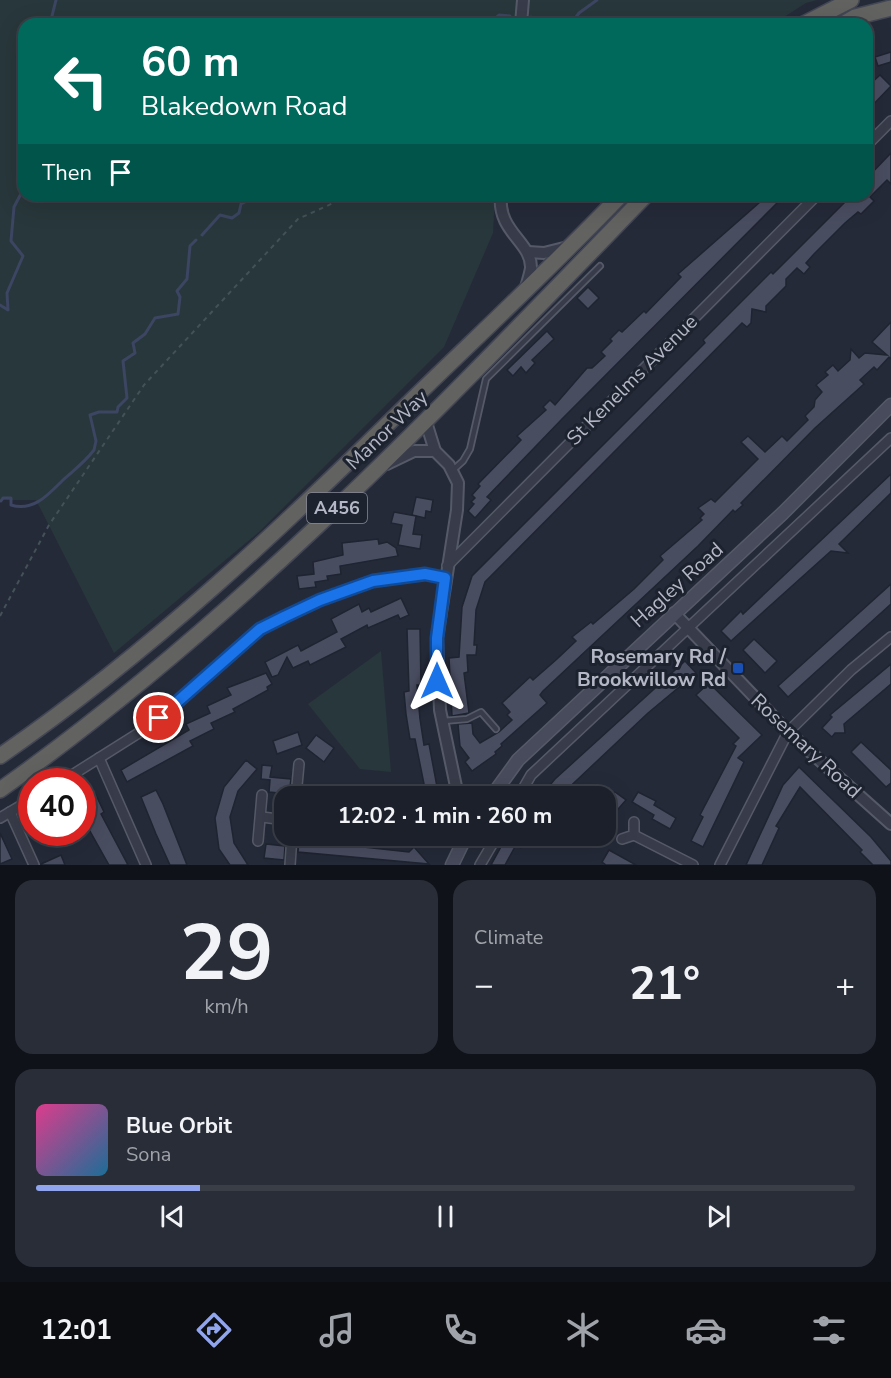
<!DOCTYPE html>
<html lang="en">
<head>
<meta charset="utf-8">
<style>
	:root { --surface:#1c202b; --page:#292d37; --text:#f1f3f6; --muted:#a0a3a9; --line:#3a3e47; --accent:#90a5ee }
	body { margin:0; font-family:"Nunito Sans",sans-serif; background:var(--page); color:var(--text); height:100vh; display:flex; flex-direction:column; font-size:22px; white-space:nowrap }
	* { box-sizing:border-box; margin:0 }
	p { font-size:20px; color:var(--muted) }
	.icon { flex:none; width:33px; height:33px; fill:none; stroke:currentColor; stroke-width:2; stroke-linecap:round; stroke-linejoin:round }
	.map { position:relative; height:865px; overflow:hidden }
	.drawer { display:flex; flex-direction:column; gap:15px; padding:15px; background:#0f1218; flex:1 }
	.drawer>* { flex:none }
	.top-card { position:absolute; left:18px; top:18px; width:855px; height:183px; border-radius:18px; box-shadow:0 6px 24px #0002,0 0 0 2px var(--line); background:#00695c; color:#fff; overflow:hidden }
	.speed { position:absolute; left:18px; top:768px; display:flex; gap:12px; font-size:30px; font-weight:700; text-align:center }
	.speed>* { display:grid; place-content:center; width:78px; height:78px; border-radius:50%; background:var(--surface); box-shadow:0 6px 24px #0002,0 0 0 2px var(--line); line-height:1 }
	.speed .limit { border:9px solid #d22; background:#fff; color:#111 }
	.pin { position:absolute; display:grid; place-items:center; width:51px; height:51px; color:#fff; margin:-26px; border:3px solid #fff; border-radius:50%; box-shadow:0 2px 6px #0007 }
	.me { position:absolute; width:66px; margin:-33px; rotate:0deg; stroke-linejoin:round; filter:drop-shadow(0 0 4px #0008) }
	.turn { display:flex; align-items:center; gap:21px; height:126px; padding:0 24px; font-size:27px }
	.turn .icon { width:78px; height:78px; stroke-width:2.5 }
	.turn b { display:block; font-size:42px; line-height:51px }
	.then { display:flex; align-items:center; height:57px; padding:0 24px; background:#0003; gap:12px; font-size:22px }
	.big { font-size:45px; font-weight:700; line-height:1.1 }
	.drawer .card { flex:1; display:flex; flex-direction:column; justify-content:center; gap:9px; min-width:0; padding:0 21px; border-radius:18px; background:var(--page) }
	.drawer .dial { align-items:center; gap:0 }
	.dial b { font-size:78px; line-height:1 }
	.song { display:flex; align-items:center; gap:18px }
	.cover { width:72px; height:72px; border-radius:9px; background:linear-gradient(135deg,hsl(330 70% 55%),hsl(200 70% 35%)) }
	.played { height:6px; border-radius:3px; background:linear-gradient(90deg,var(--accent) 20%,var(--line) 20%) }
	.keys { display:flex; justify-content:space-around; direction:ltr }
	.heat { display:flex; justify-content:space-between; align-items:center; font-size:33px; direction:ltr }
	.drawer .tiles { flex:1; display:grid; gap:15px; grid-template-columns:1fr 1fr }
	.card:last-child { grid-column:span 2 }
	.trip { position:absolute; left:274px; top:786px; width:342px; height:60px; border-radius:18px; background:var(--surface); box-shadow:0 6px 24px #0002,0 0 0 2px var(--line); font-weight:700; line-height:60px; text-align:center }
	.dock { display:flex; height:96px; justify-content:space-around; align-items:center; background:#0b0d11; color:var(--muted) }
	.dock .icon { width:42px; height:42px }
	.dock .active { color:var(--accent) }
	.dock b { font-size:27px; color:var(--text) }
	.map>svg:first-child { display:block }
</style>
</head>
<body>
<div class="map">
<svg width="891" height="865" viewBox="0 0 891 865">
	<rect width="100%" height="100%" fill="#252a39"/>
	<g fill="#28373b">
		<path d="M 0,0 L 517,0 L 517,24 L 24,24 L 24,195 L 495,195 L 493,233 L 444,347 L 259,532 L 114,653 L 36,500 L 0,500 Z"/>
		<path d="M 528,0 L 817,0 L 806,3 L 773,24 L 529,24 Z"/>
		<path d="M 381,651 L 391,772 L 360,769 L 308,704 Z"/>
	</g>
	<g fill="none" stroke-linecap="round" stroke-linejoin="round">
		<g stroke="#3c4561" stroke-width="3">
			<path d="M 531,17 L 537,24"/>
			<path d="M 50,24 L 56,0"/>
			<path d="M 489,24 L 499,15 L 510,16"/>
			<path d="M 571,24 L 579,13 L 597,0"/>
			<path d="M 202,235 L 220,215 L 232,218 L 239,213 L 241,204 L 258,195"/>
			<path d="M 0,305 L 8,310 L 7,293 L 23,256 L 11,241 L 14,207 L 24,188"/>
			<path d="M 1,501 L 3,498 L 11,498 L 11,505 C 33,512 48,495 63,480 C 74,470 85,462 94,450 L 96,441 L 90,415 L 99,412 L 117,412 L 118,407 L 127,398 L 123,361 L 135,353 L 133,343 L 145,334 L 155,318 L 178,314 L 180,297 L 177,291 L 187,279 L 190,246 L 196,240"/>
		</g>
	</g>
	<g fill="#494d60" stroke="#1f2431" stroke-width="1.5">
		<path d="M 891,52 L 891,62 L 878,66 L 875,57 Z"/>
		<path d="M 880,75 L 891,86 L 867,111 L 867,87 Z"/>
		<path d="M 891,153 L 891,184 L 887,180 L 870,197 L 874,201 L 861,214 L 858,212 L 845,223 L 814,254 L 806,263 L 810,267 L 804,274 L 797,268 L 786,279 L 786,286 L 766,306 L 766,312 L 752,309 L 751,323 L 747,327 L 742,323 L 485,582 L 476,610 L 474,645 L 477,645 L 476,655 L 467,655 L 468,672 L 464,673 L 469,713 L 452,716 L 449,658 L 459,657 L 462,607 L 472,576 L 705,343 L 703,340 L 771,272 L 773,274 L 852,195 L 867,195 L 867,178 Z"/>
		<path d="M 768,195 L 785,195 L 562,419 L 487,497 L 491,500 L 475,518 L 468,511 L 474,504 L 471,502 L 475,498 L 472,495 L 480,486 L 478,484 L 521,440 L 517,436 L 546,410 L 543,407 L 550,400 L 555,405 L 587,368 L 592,368 L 605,356 L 601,352 L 612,341 L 610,339 L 619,330 L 622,332 L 644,311 L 646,313 L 681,277 L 678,274 Z"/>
		<path d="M 588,287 L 599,298 L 588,309 L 577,298 Z"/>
		<path d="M 891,322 L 891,359 L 889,357 L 877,370 L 874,367 L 860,380 L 864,384 L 815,428 L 741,503 L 743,505 L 735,512 L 733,510 L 698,546 L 543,691 L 540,695 L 547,703 L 501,744 L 502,746 L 495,752 L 496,754 L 472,771 L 465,762 L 469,758 L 460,746 L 458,724 L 472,723 L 473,734 L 480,743 L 499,732 L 512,720 L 507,715 L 510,712 L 502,703 L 530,677 L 533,680 L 557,659 L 576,641 L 572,637 L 591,622 L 593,624 L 634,589 L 663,560 L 660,556 L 702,520 L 700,518 L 704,514 L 698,508 L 711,499 L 715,502 L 758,459 L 741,442 L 748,436 L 765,452 L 782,436 L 787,441 L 808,420 L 805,416 L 814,407 L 815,400 L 822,392 L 816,385 L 828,375 L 825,372 L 833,365 L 838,371 L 850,360 L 851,349 L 859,358 L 865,353 L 887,355 L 872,342 Z"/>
		<path d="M 547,331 L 554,339 L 532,360 L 535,363 L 526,373 L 521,367 L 513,376 L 507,370 Z"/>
		<path d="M 891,474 L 891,493 L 839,544 L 848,553 L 831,551 L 731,641 L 721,631 L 741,611 L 743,614 Z"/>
		<path d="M 416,497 L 433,500 L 431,512 L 426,511 L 425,518 L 412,515 Z"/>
		<path d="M 394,512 L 416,516 L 413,534 L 422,535 L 420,549 L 398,545 L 402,525 L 391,523 Z"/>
		<path d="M 378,539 L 379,544 L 387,542 L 396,548 L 398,556 L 340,566 L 341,574 L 327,576 L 328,580 L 315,582 L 316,587 L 299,589 L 297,576 L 314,574 L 313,562 L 343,555 L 342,543 Z"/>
		<path d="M 891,584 L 891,604 L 788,697 L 778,686 Z"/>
		<path d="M 401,598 L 409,615 L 400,619 L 398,615 L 368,628 L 367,625 L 341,639 L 346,647 L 310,665 L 308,661 L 293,668 L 287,657 L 278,675 L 272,677 L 265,662 L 298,645 L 301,651 L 337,632 L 331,619 L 359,604 L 362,612 L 369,608 L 371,612 Z"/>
		<path d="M 407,629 L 420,629 L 421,685 L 417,685 L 420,719 L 424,745 L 429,744 L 438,792 L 426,794 L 415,739 L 410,739 L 406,714 L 404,692 L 409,691 Z"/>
		<path d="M 754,639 L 777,661 L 765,673 L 743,650 Z"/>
		<path d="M 685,661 L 696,673 L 648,713 L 560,796 L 541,796 L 555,779 Z"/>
		<path d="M 891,664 L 891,684 L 844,724 L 845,733 L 835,733 L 832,737 L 822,728 L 832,717 L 830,715 Z"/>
		<path d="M 266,673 L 272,684 L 267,687 L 268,690 L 233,709 L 235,712 L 211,723 L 214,729 L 190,741 L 193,746 L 127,782 L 121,770 L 189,730 L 186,724 L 210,713 L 207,706 L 231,695 L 227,688 Z"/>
		<path d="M 709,683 L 762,735 L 738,758 L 744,762 L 703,847 L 691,841 L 703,817 L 700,815 L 736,746 L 733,744 L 739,738 L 696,695 Z"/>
		<path d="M 298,732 L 302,745 L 277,754 L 273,741 Z"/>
		<path d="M 316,735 L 334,748 L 324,762 L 306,748 Z"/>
		<path d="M 861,742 L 891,770 L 891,783 L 886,787 L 851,752 Z"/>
		<path d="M 246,760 L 257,769 L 238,791 L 230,817 L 234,843 L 248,865 L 230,865 L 219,849 L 215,818 L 224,787 Z"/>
		<path d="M 262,765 L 272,766 L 270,777 L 291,779 L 289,794 L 269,792 L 270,780 L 261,779 Z"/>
		<path d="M 799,767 L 871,837 L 891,861 L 891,865 L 873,865 L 860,852 L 862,850 L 800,787 L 776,826 L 779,828 L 762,865 L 746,865 L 783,785 Z"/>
		<path d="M 93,789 L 104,812 L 101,814 L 128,865 L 109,865 L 86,824 L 90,819 L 82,803 L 82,794 Z"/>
		<path d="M 156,790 L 163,804 L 187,865 L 170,865 L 156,834 L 141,797 Z"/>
		<path d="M 615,792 L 626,800 L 606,823 L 606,802 Z"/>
		<path d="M 638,792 L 656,801 L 654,805 L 676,818 L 670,829 L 652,819 L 654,815 L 632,802 Z"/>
		<path d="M 0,833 L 12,859 L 0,864 Z"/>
		<path d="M 504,836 L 530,836 L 521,848 L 516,845 L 505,865 L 491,865 L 502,845 L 508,839 Z"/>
		<path d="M 575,836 L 606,836 L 604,846 L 575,839 Z"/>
		<path d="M 299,840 L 409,852 L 414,847 L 429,864 L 298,852 Z"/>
		<path d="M 266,844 L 285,846 L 284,860 L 264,858 Z"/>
		<path d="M 609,850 L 636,865 L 606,865 L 602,862 Z"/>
		<path d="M 61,855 L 65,865 L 41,865 L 41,864 Z"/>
	</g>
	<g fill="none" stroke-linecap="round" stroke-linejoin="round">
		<g stroke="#565a68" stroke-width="8">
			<g id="service">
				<path d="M 453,470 L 463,461 L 470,449 L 486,379 L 600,266"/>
				<path d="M 443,721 L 467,719 L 481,712 L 496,729"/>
			</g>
		</g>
		<g stroke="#565a68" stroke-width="12">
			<g id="minor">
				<path d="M 867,145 L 891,121"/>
				<path d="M 447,566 L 817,195"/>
				<path d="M 99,758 L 146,865"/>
				<path d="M 61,782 L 145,729 L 260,629 L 320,600 L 373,581 L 425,574 L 445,578"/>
				<path d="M 296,796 L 299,764"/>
				<path d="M 519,796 L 531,775 L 891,438"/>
				<path d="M 10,812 L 34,865"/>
				<path d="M 262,817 L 285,820"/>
				<path d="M 0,818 L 32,799"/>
				<path d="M 634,835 L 693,865"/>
				<path d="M 409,836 L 432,838 L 439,836"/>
				<path d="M 622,839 L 634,835 L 634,822"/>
				<path d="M 258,841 L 262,795"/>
				<path d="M 290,865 L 292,836"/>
				<path d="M 480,865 L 497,836"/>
				<path d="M 720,865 L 788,732 L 851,670 L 891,637"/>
			</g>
		</g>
		<g stroke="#565a68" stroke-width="14">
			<g id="tertiary">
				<path d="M 521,24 L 523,0"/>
				<path d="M 501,195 C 497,232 532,242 531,268 C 530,275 527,283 525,291"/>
				<path d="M 528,252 L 544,253 L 568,247"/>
				<path d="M 426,422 L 435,451 L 449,465 L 458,483 L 457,510 L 437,638 L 440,710 L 458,796"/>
				<path d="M 387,464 L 414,451 L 435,451"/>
				<path d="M 674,613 L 788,732 L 891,824"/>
			</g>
		</g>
		<g stroke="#565a68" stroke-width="15">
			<g id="secondary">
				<path d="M 492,796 L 518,760 L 783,513 L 891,405"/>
				<path d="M 452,865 L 466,836"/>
			</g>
		</g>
		<g stroke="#434755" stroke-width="18">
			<g id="trunk">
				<path d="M 804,24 L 851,0"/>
				<path d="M 843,24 L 855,17 L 891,8"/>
				<path d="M 0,756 C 151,652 284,526 414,398 C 483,331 554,265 621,195"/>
				<path d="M 0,790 C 240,620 443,405 646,195"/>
			</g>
		</g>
		<path stroke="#445258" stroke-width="2" stroke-dasharray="4.5 4.5" stroke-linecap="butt" d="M 0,616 L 49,525 L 144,385 L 298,219 L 351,195"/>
		<use href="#service" stroke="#383c4a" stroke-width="4.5"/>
		<use href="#minor" stroke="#383c4a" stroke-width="9"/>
		<use href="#tertiary" stroke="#383c4a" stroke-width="10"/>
		<use href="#secondary" stroke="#474b5c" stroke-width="12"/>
		<use href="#trunk" stroke="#626260" stroke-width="15"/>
	</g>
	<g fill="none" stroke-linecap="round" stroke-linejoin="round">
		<g stroke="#114b97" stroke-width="15">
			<path id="route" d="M 159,718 L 260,629 L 284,617 L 320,600 L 373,581 L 425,574 L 445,578 L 437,638 L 437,681"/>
		</g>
		<use href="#route" stroke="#1a73e8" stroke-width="10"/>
	</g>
	<rect fill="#1a4fb4" stroke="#1d222f" stroke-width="2" x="732" y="662" width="12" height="12" rx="3"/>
	<g text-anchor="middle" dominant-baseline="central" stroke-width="6" stroke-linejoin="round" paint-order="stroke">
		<rect fill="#1d222f" stroke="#878a98" stroke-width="1.5" x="307" y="493" width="60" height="30" rx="4.5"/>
		<g font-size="18" font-weight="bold" fill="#b4b7c5">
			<text x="337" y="508">A456</text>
		</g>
		<g font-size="20" fill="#b4b7c5" stroke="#1d222f">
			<text transform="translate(632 380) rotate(-45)">St Kenelms Avenue</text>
			<text transform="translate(387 430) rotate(-44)">Manor Way</text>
			<text transform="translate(677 585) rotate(-42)">Hagley Road</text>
			<text transform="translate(806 746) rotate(43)">Rosemary Road</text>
		</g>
		<g font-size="20" font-weight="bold" fill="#b4b7c5" stroke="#1d222f" text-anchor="end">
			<text x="726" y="656">Rosemary Rd /<tspan x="726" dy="23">Brookwillow Rd</tspan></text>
		</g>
	</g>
</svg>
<div class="speed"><div class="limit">40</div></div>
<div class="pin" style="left:159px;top:718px;background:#d93025"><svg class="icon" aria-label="arrive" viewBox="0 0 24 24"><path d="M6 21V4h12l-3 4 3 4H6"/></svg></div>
<svg class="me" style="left:437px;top:681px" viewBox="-20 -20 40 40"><path d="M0-17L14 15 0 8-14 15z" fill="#1a73e8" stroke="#fff" stroke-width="4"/></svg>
<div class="trip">12:02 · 1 min · 260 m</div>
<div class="top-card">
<div class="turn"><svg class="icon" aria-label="left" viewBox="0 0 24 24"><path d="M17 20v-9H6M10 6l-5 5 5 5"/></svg><div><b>60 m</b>Blakedown Road</div></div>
<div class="then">Then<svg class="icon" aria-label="arrive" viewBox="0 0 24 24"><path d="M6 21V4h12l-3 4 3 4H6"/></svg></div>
</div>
</div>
<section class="drawer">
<div class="tiles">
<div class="card dial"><b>29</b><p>km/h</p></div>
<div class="card"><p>Climate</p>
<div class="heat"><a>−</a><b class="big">21°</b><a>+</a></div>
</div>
<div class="card">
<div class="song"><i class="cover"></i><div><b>Blue Orbit</b><p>Sona</p></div></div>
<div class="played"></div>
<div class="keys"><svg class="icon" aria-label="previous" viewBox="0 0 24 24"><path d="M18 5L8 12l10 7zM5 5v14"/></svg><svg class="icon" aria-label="pause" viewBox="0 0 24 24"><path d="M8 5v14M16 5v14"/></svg><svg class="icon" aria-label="next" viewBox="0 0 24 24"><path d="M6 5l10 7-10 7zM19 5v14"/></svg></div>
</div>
</div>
</section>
<nav class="dock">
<b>12:01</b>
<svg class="icon active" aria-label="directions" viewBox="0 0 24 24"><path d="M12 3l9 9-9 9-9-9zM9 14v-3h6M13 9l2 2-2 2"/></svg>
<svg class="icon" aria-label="music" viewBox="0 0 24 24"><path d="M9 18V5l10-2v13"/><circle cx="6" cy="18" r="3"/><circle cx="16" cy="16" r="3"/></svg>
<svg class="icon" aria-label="phone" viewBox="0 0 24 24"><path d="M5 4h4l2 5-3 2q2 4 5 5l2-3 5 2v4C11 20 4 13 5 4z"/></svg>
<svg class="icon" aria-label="climate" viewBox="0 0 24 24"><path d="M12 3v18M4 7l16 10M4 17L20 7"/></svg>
<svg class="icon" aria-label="car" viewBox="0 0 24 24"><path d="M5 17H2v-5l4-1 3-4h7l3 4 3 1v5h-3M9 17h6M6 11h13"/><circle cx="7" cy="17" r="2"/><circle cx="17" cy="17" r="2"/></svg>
<svg class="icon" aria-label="filters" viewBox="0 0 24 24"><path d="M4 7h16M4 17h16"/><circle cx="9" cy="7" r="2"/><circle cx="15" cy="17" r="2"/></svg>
</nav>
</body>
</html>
